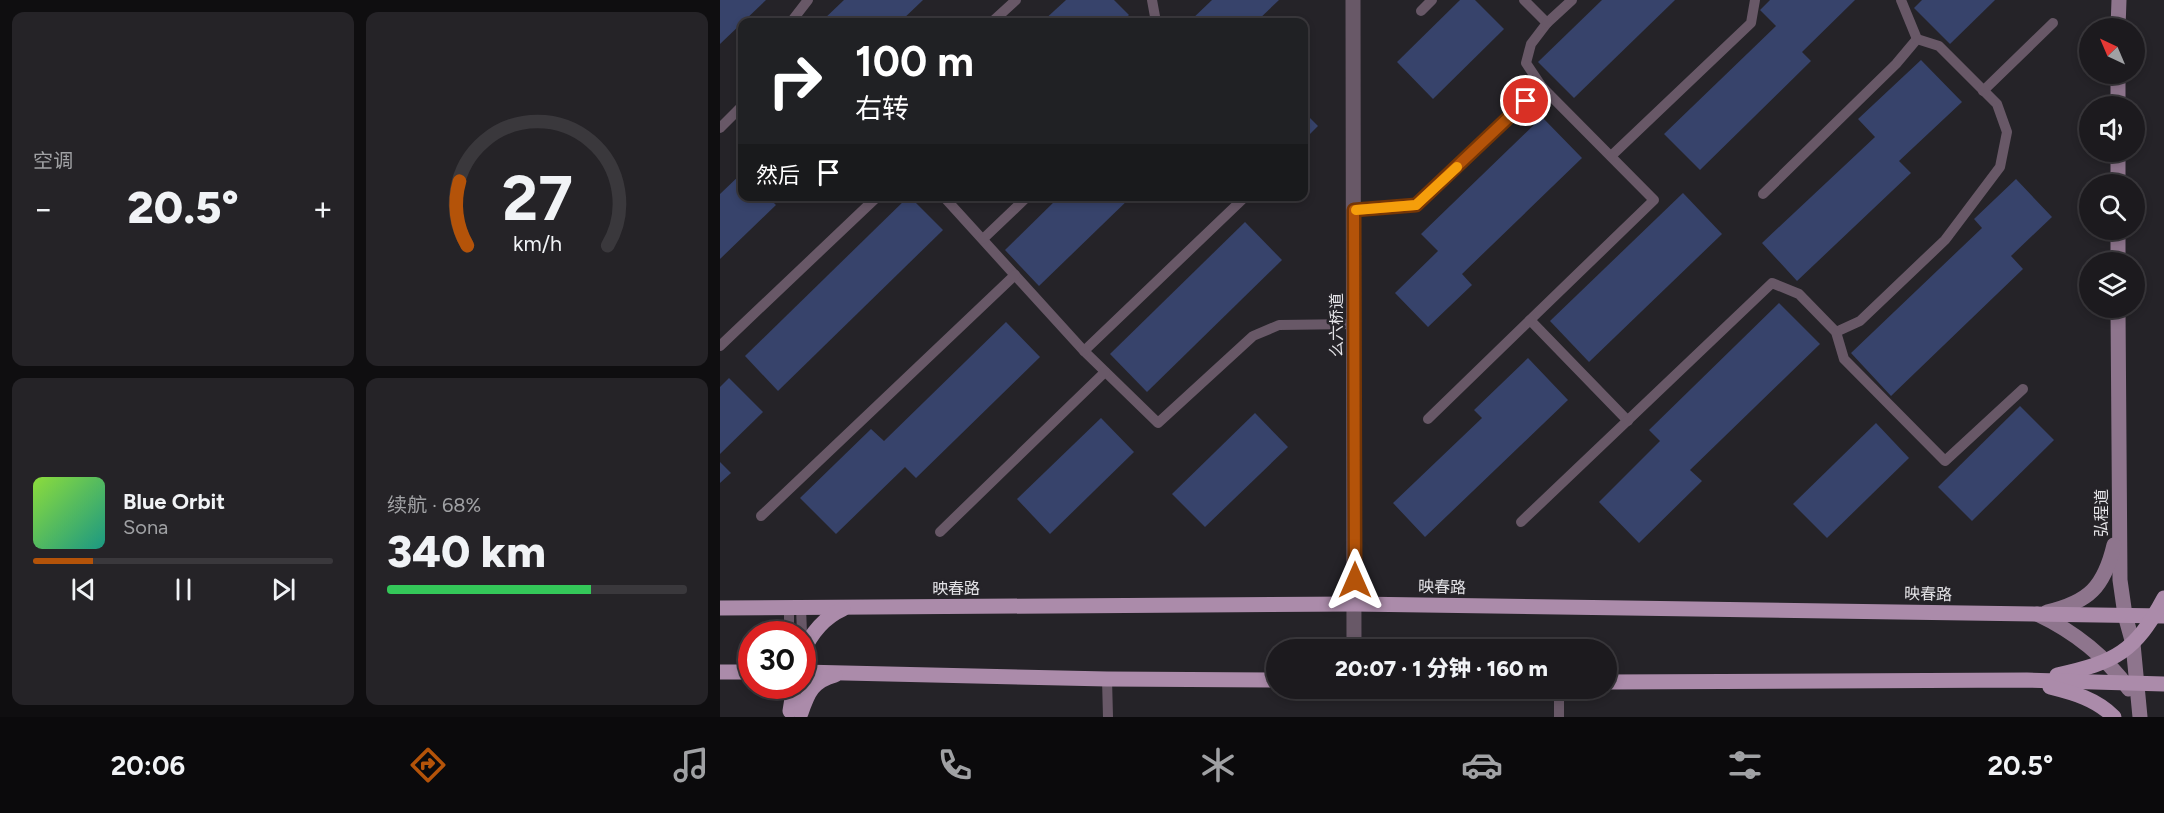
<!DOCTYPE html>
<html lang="zh">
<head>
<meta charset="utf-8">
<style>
	:root { --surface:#1c1a1e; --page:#252327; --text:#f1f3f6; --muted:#a0a1a4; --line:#3a383c; --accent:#b45309 }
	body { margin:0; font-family:Figtree,"Noto Sans SC",sans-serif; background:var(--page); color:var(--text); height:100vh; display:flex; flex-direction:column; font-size:22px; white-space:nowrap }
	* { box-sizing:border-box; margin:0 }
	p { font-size:20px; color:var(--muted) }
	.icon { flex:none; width:33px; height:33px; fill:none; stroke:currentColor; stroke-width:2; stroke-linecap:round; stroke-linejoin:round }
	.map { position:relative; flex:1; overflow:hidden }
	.panel { display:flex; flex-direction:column; gap:12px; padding:12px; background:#0f0e10; width:720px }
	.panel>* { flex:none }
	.guide { position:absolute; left:18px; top:18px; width:570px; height:183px; border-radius:12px; box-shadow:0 3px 9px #0003,0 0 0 2px var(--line); background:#202124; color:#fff; overflow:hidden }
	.needle { width:39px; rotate:316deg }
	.fabs { position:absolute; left:1359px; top:18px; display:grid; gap:12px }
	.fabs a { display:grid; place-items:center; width:66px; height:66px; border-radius:50%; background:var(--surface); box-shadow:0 3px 9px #0003,0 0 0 2px var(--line); font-size:30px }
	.speed { position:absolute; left:18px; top:621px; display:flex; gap:12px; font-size:30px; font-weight:700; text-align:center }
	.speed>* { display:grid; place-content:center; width:78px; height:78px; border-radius:50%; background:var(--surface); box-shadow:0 3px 9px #0003,0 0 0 2px var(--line); line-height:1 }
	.speed .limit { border:9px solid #d22; background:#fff; color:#111 }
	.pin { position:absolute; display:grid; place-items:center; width:51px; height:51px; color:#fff; margin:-26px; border:3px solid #fff; border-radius:50%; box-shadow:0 2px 6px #0007 }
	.me { position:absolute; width:66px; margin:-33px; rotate:0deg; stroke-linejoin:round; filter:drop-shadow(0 0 4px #0008) }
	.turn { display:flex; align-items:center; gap:21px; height:126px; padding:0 18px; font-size:27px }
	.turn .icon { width:78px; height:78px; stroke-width:2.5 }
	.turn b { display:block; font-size:42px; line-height:51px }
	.then { display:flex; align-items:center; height:57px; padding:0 18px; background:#0003; gap:12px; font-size:22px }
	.big { font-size:45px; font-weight:800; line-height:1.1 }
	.panel .widget { flex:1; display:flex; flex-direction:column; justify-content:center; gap:9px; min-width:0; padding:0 21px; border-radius:12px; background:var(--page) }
	.panel .dial { align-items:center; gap:0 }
	.dial svg { height:156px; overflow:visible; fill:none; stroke:var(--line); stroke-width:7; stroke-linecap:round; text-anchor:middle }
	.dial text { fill:var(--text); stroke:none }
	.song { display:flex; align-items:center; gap:18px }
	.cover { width:72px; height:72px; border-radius:9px; background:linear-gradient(135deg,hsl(90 70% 55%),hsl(170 70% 35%)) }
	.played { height:6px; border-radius:3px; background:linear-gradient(90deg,var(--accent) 20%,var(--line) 20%) }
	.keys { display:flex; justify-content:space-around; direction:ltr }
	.heat { display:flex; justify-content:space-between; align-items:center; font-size:33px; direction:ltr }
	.charge { height:9px; border-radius:4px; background:linear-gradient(90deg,#34c759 68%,var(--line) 0) }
	.panel .tiles { flex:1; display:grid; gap:12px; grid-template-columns:repeat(2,1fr) }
	.trip { position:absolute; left:546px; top:639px; width:351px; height:60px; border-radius:30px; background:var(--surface); box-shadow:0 3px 9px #0003,0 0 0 2px var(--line); font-weight:800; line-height:60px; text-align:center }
	.tab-bar { display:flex; height:96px; justify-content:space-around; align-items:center; background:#0b0a0c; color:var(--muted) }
	.tab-bar .icon { width:42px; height:42px }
	.tab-bar .current { color:var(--accent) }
	.tab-bar b { font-size:27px; color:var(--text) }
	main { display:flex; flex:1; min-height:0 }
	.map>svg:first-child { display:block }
</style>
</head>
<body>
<main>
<section class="panel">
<div class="tiles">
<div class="widget"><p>空调</p>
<div class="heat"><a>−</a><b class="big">20.5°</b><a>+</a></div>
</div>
<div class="widget dial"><svg viewBox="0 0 100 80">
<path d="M14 69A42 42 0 1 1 86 69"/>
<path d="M14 69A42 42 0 0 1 10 36" stroke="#b45309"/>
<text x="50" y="56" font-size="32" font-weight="700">27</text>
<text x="50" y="72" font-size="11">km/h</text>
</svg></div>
<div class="widget">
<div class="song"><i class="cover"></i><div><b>Blue Orbit</b><p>Sona</p></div></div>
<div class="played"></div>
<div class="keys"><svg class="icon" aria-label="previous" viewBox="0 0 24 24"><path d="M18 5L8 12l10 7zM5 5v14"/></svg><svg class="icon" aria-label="pause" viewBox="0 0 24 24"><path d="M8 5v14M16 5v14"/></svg><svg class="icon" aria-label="next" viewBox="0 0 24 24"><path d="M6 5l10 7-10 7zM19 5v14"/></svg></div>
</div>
<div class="widget"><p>续航 · 68%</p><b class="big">340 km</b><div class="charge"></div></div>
</div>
</section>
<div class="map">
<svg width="1444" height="717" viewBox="0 0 1444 717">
	<rect width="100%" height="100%" fill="#252328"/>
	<g fill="#37436b">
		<path d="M 0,0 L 46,0 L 0,44 Z"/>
		<path d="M 124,0 L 203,0 L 180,22 L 101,22 Z"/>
		<path d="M 346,0 L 394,0 L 409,15 L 401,22 L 322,22 Z"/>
		<path d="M 492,0 L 559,0 L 536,22 L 469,22 Z"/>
		<path d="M 740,0 L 755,0 L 784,29 L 713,99 L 677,62 Z"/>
		<path d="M 882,0 L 955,0 L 854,98 L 818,62 Z"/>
		<path d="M 1050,0 L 1135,0 L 1082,52 L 1091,61 L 980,170 L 944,134 L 1056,26 L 1040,10 Z"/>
		<path d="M 1202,0 L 1275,0 L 1230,44 L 1194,8 Z"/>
		<path d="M 1201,60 L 1242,102 L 1179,161 L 1191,173 L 1077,281 L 1042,243 L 1155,137 L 1138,119 Z"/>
		<path d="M 584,112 L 598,126 L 584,140 Z"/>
		<path d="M 822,117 L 862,158 L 742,274 L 752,285 L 708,327 L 675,293 L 718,251 L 701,234 Z"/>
		<path d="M 22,173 L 22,196 L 47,196 L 56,205 L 0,259 L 0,194 Z"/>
		<path d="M 1296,179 L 1332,217 L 1291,256 L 1303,269 L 1171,396 L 1131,353 L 1262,228 L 1254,219 Z"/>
		<path d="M 963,193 L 1002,234 L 869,362 L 830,321 Z"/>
		<path d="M 189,196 L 223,230 L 58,391 L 25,356 Z"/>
		<path d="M 340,196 L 412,196 L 319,286 L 285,250 Z"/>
		<path d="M 525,222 L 562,260 L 427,392 L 390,354 Z"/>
		<path d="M 1059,303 L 1100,344 L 970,470 L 982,481 L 919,543 L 879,502 L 940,441 L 929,430 Z"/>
		<path d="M 286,322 L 320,357 L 196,478 L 185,467 L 116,534 L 80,498 L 151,429 L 164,441 Z"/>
		<path d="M 808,358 L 848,400 L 705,537 L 673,503 L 762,418 L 754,410 Z"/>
		<path d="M 9,378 L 43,412 L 0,454 L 0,387 Z"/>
		<path d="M 1300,406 L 1334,440 L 1252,521 L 1218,487 Z"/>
		<path d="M 535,413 L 568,447 L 485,527 L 452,494 Z"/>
		<path d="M 381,418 L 414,452 L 330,534 L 297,499 Z"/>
		<path d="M 1156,423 L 1189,458 L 1107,538 L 1073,504 Z"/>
		<path d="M 0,462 L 11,473 L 0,483 Z"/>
	</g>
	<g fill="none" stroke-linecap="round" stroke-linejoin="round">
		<g stroke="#685867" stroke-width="10">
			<path d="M 432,0 L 436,22"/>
			<path d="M 804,0 L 827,23 L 811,44 L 806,63 L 822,87 L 934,200 L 810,320"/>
			<path d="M 701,11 L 712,0"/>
			<path d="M 71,22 L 88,0"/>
			<path d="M 272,22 L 296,0"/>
			<path d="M 827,23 L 852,0"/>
			<path d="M 1263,91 L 1333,23"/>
			<path d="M 0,128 L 22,106"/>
			<path d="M 891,156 L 1031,23 L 1035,0"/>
			<path d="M 1043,194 L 1176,64 L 1197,39"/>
			<path d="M 223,196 L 364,351 L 438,423 L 533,336 L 559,325 L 634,324"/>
			<path d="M 634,210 L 696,205 L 822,87"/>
			<path d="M 263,239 L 308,196"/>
			<path d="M 1116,332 L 1140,321 L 1225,240 L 1280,167 L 1287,132 L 1277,104 L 1219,46 L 1197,39 L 1181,0"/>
			<path d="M 0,346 L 158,196"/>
			<path d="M 364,351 L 526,196"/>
			<path d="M 708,419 L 810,320 L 908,421"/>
			<path d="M 41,516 L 295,275"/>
			<path d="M 801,522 L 1052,283 L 1079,294 L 1116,332 L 1124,359 L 1225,461 L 1303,389"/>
			<path d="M 220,532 L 385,372"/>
			<path d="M 69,607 L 69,634"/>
			<path d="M 81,607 L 82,634"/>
			<path d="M 387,679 L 388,717"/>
			<path d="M 81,705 L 82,686"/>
			<path d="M 839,717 L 839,688"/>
		</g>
		<path stroke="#685867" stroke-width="15" d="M 633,0 L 634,650"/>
		<g stroke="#8e758d" stroke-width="15">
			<path d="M 1398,28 L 1399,0"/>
			<path d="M 1398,106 L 1398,74"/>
			<path d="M 1398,184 L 1398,152"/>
			<path d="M 1398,262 L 1398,230"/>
			<path d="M 1398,308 L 1400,580 L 1405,615 L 1413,644 L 1420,717"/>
			<path d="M 1327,612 C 1369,602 1384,587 1394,545"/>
			<path d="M 1317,614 C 1353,631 1386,657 1409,689"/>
		</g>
		<g stroke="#ab8baa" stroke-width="15">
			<path d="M 0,608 L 635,604 L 1444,616"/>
			<path d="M 82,654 C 91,633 103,618 123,609"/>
			<path d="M 0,672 L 32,672"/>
			<path d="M 82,672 L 387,679 L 556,680"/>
			<path d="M 1337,675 C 1396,662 1415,652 1444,598"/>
			<path d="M 886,682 L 1307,680 L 1444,684"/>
			<path d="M 1330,687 C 1354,693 1376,699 1394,717"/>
			<path d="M 70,711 L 74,686"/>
			<path d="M 81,713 C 88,692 93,681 115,675"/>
		</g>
	</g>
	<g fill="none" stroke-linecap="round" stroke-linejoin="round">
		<g stroke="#753606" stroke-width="15">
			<path id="route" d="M 635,580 L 634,210 L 696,205 L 806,101"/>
		</g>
		<use href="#route" stroke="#b45309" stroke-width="10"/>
		<path stroke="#f59e0b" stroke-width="10" d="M 636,210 L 696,205 L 737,167"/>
	</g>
	<g text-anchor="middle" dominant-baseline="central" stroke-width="5" stroke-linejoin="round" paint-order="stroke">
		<g font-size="16" fill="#e4e3e7" stroke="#252328">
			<text transform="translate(616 325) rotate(-90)">么六桥道</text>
			<text transform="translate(1381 513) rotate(-90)">弘程道</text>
			<text transform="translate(722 587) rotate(1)">映春路</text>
			<text x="236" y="588">映春路</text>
			<text transform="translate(1208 594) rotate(1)">映春路</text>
		</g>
	</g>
</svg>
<div class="fabs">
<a><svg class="needle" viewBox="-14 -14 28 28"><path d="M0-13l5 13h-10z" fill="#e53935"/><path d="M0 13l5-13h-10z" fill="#a0a1a4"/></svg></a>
<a><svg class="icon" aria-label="sound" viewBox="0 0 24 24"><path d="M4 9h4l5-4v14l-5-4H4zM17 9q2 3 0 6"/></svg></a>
<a><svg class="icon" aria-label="search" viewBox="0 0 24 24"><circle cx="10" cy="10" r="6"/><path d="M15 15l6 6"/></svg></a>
<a><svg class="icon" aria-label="layers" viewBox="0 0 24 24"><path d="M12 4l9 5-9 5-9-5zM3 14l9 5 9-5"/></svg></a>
</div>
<div class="speed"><div class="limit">30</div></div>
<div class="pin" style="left:806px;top:101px;background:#d93025"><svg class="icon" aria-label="arrive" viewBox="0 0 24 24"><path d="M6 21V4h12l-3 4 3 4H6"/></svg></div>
<svg class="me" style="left:635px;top:580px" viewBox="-20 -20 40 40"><path d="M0-17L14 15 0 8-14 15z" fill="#b45309" stroke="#fff" stroke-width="4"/></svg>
<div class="trip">20:07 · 1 分钟 · 160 m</div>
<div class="guide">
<div class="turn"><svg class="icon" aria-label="right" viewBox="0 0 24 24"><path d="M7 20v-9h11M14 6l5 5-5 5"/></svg><div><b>100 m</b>右转</div></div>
<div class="then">然后<svg class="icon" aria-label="arrive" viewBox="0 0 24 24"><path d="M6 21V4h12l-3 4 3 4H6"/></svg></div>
</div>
</div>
</main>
<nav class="tab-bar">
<b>20:06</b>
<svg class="icon current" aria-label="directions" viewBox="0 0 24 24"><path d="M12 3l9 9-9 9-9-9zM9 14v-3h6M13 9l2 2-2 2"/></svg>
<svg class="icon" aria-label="music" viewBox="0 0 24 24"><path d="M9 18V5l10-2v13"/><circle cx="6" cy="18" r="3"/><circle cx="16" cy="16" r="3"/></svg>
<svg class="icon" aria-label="phone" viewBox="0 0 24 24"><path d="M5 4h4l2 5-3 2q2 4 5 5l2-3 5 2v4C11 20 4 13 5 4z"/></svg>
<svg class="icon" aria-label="climate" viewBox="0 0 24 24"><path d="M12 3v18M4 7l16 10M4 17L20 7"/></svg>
<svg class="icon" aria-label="car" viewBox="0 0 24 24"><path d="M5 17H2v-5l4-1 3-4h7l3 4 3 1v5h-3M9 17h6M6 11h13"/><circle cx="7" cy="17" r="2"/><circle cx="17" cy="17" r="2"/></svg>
<svg class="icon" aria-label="filters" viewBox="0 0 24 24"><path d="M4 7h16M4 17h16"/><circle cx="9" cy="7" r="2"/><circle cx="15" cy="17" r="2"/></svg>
<b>20.5°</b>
</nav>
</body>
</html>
